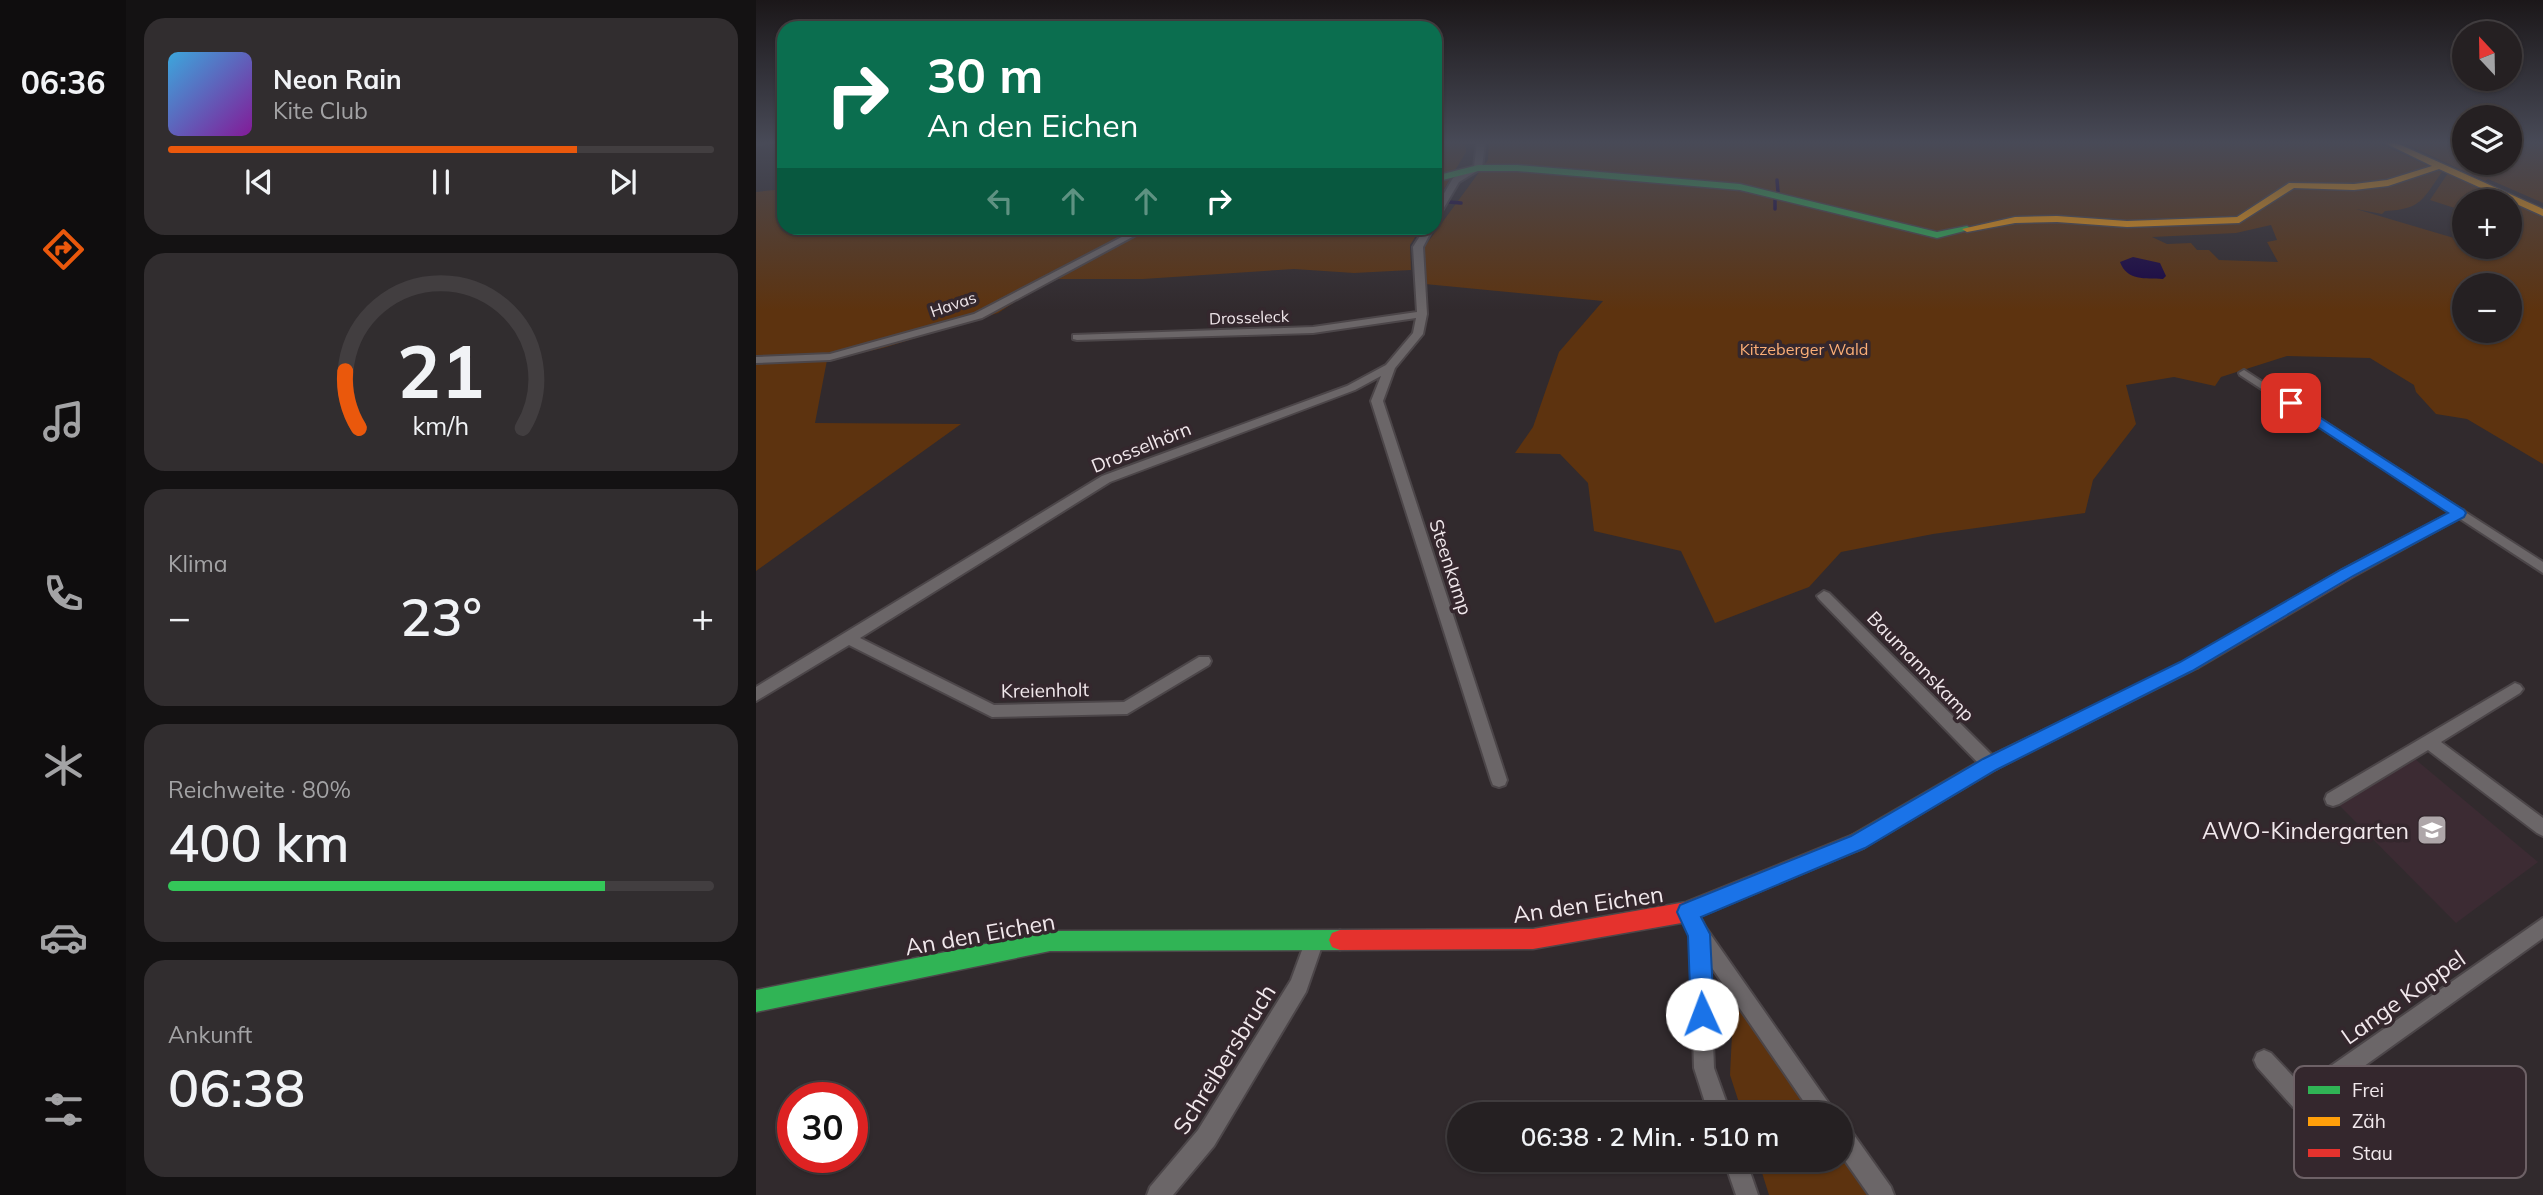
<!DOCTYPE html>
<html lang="de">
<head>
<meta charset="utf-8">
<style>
	:root { --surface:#252022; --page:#312d2f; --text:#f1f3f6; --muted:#a3a3a5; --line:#423e40; --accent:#ea580c }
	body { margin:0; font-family:Mulish,sans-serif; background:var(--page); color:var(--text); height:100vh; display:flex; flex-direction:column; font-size:26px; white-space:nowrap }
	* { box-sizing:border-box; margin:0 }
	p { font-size:23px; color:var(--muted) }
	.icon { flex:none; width:38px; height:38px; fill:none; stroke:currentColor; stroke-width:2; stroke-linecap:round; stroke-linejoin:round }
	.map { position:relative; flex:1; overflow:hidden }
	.details { display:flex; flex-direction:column; gap:18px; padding:18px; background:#141213; width:630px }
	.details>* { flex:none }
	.guide { position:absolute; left:21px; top:21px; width:665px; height:214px; border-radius:21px; box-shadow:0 2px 5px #0004,0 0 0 2px var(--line); background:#0b6e4f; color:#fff; overflow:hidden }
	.needle { width:46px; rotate:338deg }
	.fabs { position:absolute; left:1696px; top:21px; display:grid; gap:14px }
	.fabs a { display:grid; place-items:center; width:70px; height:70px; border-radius:50%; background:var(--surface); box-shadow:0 2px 5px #0004,0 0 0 2px var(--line); font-size:35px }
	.speed { position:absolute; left:21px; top:1082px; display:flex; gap:14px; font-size:35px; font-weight:700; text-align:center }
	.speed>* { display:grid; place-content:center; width:91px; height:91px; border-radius:50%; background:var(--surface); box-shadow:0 2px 5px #0004,0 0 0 2px var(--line); line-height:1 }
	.speed .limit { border:10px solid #d22; background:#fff; color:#111 }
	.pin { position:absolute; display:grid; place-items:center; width:60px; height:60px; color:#fff; margin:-30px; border-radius:14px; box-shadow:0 4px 10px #0006 }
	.me { position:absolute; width:77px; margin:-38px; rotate:358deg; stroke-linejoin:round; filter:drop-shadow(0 0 5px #0008) }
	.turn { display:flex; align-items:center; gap:24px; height:147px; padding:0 35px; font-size:32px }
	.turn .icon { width:91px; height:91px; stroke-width:2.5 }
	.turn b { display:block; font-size:49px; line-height:60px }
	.lanes { display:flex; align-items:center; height:66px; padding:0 35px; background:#0003; justify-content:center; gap:35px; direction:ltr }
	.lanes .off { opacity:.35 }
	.big { font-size:52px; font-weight:600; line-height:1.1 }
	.details .tile { flex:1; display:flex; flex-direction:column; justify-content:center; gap:10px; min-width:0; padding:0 24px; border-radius:21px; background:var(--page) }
	.details .dial { align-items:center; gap:0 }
	.dial svg { height:182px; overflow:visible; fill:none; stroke:var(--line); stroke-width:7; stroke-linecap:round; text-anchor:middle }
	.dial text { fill:var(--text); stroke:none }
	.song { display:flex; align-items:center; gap:21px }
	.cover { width:84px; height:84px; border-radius:10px; background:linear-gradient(135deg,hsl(200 70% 55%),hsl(290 70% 35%)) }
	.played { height:7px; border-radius:4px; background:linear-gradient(90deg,var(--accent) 75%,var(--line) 75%) }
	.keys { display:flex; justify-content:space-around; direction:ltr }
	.heat { display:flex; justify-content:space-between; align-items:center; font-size:38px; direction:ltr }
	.charge { height:10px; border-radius:5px; background:linear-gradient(90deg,#34c759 80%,var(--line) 0) }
	.trip { position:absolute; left:691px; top:1102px; width:406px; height:70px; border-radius:35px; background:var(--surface); box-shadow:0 2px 5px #0004,0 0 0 2px var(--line); font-weight:600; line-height:70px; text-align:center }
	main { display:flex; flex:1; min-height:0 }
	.tabs { display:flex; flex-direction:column; width:126px; justify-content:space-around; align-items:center; background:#0f0d0e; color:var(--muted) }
	.tabs .icon { width:49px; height:49px }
	.tabs .on { color:var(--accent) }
	.tabs b { font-size:32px; color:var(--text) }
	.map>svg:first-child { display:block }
</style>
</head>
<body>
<main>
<nav class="tabs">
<b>06:36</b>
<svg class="icon on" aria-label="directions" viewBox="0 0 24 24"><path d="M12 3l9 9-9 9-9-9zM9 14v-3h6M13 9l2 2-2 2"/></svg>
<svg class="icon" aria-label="music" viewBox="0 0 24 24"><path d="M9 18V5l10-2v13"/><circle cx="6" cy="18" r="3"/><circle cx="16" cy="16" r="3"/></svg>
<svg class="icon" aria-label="phone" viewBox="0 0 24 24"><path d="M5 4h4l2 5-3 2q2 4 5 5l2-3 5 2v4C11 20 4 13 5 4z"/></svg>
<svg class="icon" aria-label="climate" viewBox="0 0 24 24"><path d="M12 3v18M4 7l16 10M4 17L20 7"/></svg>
<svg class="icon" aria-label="car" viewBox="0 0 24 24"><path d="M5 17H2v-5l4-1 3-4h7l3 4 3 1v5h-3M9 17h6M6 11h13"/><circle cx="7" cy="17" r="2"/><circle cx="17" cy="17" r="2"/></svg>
<svg class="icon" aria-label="filters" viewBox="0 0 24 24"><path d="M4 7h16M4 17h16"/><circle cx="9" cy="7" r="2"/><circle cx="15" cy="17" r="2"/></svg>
</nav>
<section class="details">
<div class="tile">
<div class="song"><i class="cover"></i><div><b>Neon Rain</b><p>Kite Club</p></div></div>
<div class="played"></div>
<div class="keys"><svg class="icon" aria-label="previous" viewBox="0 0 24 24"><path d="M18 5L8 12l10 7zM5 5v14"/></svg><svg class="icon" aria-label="pause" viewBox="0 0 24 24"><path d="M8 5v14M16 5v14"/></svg><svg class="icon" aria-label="next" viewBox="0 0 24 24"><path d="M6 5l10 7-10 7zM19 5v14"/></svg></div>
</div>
<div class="tile dial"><svg viewBox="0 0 100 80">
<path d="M14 69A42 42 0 1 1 86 69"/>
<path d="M14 69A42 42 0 0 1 8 44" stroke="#ea580c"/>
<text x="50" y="56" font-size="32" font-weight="700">21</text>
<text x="50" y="72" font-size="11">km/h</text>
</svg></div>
<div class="tile"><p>Klima</p>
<div class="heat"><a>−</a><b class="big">23°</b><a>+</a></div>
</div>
<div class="tile"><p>Reichweite · 80%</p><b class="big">400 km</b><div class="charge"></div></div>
<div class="tile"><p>Ankunft</p><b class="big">06:38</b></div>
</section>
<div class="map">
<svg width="1787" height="1195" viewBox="0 0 1787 1195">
	<rect width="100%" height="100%" fill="#312a2d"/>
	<path fill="#3c2b33" d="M 1653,754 L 1782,862 L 1700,923 L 1577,799 Z"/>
	<g fill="#5d330f" fill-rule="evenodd">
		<path d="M 679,142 L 709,142 L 710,152 L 679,204 Z"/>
		<path d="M 733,142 L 1621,142 L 1686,172 C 1666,200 1666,209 1629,211 L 1626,214 L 1600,209 L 1708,241 L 1708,247 L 1754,247 L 1754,240 L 1760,241 L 1754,235 L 1754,201 L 1708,201 L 1708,211 L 1674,200 L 1692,173 L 1787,216 L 1787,464 L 1711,419 L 1680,414 L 1660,392 L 1658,385 L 1614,358 L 1531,356 L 1465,377 L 1459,386 L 1418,377 L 1370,385 L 1380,424 L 1337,480 L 1329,513 L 1177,534 L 1085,552 L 1053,587 L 959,623 L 925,551 L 838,531 L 832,483 L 804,454 L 759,453 L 777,427 L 803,352 L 847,301 L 669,284 L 669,246 L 732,160 ZM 1515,225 L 1521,240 L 1511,242 L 1522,262 L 1463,260 L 1453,250 L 1441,250 L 1435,243 L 1411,244 L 1396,237 L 1480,233 ZM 1708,285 L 1754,285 L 1754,331 L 1708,331 Z"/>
		<path d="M 1646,142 L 1708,142 L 1708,163 L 1754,163 L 1754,142 L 1787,142 L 1787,203 L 1732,179 L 1729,181 Z"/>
		<path d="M 28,189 L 28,228 L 665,228 L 654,245 L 655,270 L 598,273 L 538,269 L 387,279 L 293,279 L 242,313 L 127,348 L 71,360 L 59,423 L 205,424 L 0,571 L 0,192 Z"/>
		<path d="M 978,993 L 1061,1115 L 987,1115 L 974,1075 Z"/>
		<path d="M 1085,1151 L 1115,1195 L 1013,1195 L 1002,1160 L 1085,1160 Z"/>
	</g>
	<path fill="#170443" d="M 1377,257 L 1404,263 L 1410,276 L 1407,279 C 1389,278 1371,281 1364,262 Z"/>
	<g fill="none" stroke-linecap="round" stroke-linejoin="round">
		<g stroke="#170443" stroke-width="3.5">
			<path d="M 1021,180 L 1022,192"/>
			<path d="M 1019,200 L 1019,209"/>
			<path d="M 679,201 L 682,201"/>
			<path d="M 693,202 L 705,203"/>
		</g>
		<g stroke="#4c4649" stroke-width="4">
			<g id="street">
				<path d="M 0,142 L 15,142 L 0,145 Z"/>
				<path d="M 721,142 L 729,142 L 726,168 L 703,182 L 683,216 L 679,219 L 679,209 L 697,178 L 718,167 Z"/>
				<path d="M 383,228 L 393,228 L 226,318 L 74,360 L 0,363 L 0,357 L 74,354 L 218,314 Z"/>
				<path d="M 669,228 L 677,228 L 667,247 L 671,314 L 667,334 L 639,368 L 627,401 L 751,780 L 749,785 L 743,787 L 737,785 L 735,780 L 615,401 L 625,376 L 599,390 L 354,482 L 104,638 L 238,705 L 368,702 L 443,657 L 453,657 L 455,661 L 453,665 L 371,714 L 236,717 L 93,645 L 0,701 L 0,687 L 346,476 L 591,386 L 630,365 L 657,333 L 660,318 L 557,333 L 321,340 L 317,339 L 317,335 L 557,327 L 661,312 L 657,247 Z"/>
				<path d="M 1488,370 L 1787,562 L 1787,573 L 1484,375 L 1483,373 Z"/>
				<path d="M 1068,591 L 1073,593 L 1240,759 L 1242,764 L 1240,769 L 1234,771 L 1228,769 L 1063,599 L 1061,596 Z"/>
				<path d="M 1759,683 L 1764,685 L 1767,689 L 1764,693 L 1685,742 L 1787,818 L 1787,836 L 1781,833 L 1672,750 L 1583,804 L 1577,806 L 1571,804 L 1569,799 L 1571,794 Z"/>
				<path d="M 931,903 L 938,906 L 950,928 L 1081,1115 L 1057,1115 L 954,965 L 958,1068 L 975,1115 L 953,1115 L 938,1068 L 934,936 L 922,912 L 924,906 Z"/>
				<path d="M 1787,918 L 1787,938 L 1551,1107 L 1544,1111 L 1537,1107 L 1501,1067 L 1498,1060 L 1501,1053 L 1508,1050 L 1515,1053 L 1546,1086 Z"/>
				<path d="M 559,931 L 566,934 L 568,940 L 550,992 L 458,1146 L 417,1195 L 391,1195 L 394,1187 L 442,1130 L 535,980 L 552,934 Z"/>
				<path d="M 1085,1125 L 1093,1128 L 1135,1187 L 1138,1195 L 1113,1195 L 1085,1155 Z"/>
				<path d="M 968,1160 L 990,1160 L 1002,1195 L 980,1195 Z"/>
			</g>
		</g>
		<g stroke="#4c4649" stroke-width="3">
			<g id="fast">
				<path d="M 722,165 L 761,165 L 984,184 L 1181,232 L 1211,226 L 1216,229 L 1181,238 L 984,190 L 761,171 L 722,171 L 679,182 L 679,176 Z"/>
				<path d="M 1436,658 L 1442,660 L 1444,664 L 1442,668 L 1241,769 L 1108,848 L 1101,851 L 1094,848 L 1091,842 L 1094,836 L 1227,759 Z"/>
				<path d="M 584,930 L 592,933 L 595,940 L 592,947 L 584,950 L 294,951 L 0,1012 L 0,990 L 294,931 Z"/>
			</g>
		</g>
		<g stroke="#4c4649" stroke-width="3">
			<path id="slow" d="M 1627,142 L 1638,142 L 1787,209 L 1787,216 L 1683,169 L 1632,186 L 1598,190 L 1538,188 L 1483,223 L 1371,227 L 1301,222 L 1259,223 L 1211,232 L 1206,229 L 1259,217 L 1301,216 L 1371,221 L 1481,217 L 1533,183 L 1598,184 L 1631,180 L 1676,166 Z"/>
		</g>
		<g stroke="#4c4649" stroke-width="3">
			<g id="jam">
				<path d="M 1703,508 L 1708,510 L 1710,513 L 1708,516 L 1597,577 L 1442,668 L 1430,668 L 1428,664 L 1430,660 L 1587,569 Z"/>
				<path d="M 1101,833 L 1108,836 L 1111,842 L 1108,848 L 931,922 L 777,949 L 584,950 L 576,947 L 573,940 L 576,933 L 584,930 L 777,929 L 930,902 Z"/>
			</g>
		</g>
		<use href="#street" fill="#6b6668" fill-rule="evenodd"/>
		<use href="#fast" fill="#30b455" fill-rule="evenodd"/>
		<use href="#slow" fill="#ff9f0a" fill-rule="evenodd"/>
		<use href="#jam" fill="#e5322d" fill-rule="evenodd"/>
	</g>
	<linearGradient id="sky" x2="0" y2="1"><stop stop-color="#1b1719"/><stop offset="0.46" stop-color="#484a57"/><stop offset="1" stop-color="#484a57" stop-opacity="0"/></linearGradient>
	<rect width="1787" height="310" fill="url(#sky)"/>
	<path fill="#1a73e8" stroke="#114b97" stroke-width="2" d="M 1535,399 L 1708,510 L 1710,513 L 1708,517 L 1597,576 L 1436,671 L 1240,770 L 1109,848 L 945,917 L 954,934 L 958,1014 L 954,1022 L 946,1026 L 938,1022 L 935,1014 L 932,936 L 921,912 L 924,905 L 1095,836 L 1227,759 L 1424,662 L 1586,569 L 1692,513 L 1530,406 L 1530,400 Z"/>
	<defs>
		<g id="school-square" transform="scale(1.575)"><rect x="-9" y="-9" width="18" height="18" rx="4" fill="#aea6a9" stroke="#34272d"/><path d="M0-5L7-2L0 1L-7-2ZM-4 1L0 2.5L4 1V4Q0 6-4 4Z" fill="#fff"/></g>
	</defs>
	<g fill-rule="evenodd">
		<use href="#school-square" x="1676" y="830"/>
	</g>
	<g text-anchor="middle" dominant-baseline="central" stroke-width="7" stroke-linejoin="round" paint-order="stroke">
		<g font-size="16" fill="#f1e8ec" stroke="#34272d">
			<text transform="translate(197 304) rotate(-19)">Havas</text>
			<text transform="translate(493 317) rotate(-2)">Drosseleck</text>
		</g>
		<g font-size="16" fill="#fcaf77" stroke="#34272d">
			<text x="1048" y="349">Kitzeberger Wald</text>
		</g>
		<g font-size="19" fill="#f1e8ec" stroke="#34272d">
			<text transform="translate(385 447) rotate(-22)">Drosselhörn</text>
			<text transform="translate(695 567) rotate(72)">Steenkamp</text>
			<text transform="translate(1165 666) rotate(46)">Baumannskamp</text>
			<text transform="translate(289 690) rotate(-1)">Kreienholt</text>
		</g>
		<g font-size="23" fill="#f1e8ec" stroke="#34272d" text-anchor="end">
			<text x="1653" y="830">AWO-Kindergarten</text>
		</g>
		<g font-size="23" fill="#f1e8ec" stroke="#34272d">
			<text transform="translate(832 904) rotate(-8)">An den Eichen</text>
			<text transform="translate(224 934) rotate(-10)">An den Eichen</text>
			<text transform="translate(1647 997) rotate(-35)">Lange Koppel</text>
			<text transform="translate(468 1059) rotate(-58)">Schreibersbruch</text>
		</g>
	</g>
	<rect x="1538" y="1066" width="232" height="112" rx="10" fill="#34272d" stroke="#6d6166" stroke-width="2"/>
	<rect x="1552" y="1086" width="32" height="8" fill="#30b455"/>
	<rect x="1552" y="1117" width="32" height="9" fill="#ff9f0a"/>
	<rect x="1552" y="1149" width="32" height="8" fill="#e5322d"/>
	<g font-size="19" fill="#f1e8ec">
		<text x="1596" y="1097">Frei</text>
		<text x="1596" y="1128">Zäh</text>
		<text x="1596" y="1160">Stau</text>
	</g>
</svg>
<div class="fabs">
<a><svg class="needle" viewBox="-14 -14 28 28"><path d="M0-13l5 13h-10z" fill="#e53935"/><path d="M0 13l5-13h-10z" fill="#a3a3a5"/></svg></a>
<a><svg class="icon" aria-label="layers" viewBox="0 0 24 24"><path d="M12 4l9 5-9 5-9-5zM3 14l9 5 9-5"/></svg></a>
<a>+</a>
<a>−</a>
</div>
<div class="speed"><div class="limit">30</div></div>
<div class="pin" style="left:1535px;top:403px;background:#d93025"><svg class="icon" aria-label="arrive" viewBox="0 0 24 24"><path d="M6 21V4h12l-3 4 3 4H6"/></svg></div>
<svg class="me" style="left:946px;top:1014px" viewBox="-20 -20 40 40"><circle r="19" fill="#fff"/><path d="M0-13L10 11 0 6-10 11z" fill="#1a73e8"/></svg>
<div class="trip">06:38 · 2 Min. · 510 m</div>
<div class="guide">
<div class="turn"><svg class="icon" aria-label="right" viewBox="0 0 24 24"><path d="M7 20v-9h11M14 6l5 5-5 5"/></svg><div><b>30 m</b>An den Eichen</div></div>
<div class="lanes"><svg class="icon off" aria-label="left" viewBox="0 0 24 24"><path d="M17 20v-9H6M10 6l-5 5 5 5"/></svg><svg class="icon off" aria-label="ahead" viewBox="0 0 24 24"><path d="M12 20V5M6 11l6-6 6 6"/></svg><svg class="icon off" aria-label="ahead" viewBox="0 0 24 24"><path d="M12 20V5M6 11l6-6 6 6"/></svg><svg class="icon" aria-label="right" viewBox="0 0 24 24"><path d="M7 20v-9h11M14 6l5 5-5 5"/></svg></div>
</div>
</div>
</main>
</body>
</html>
